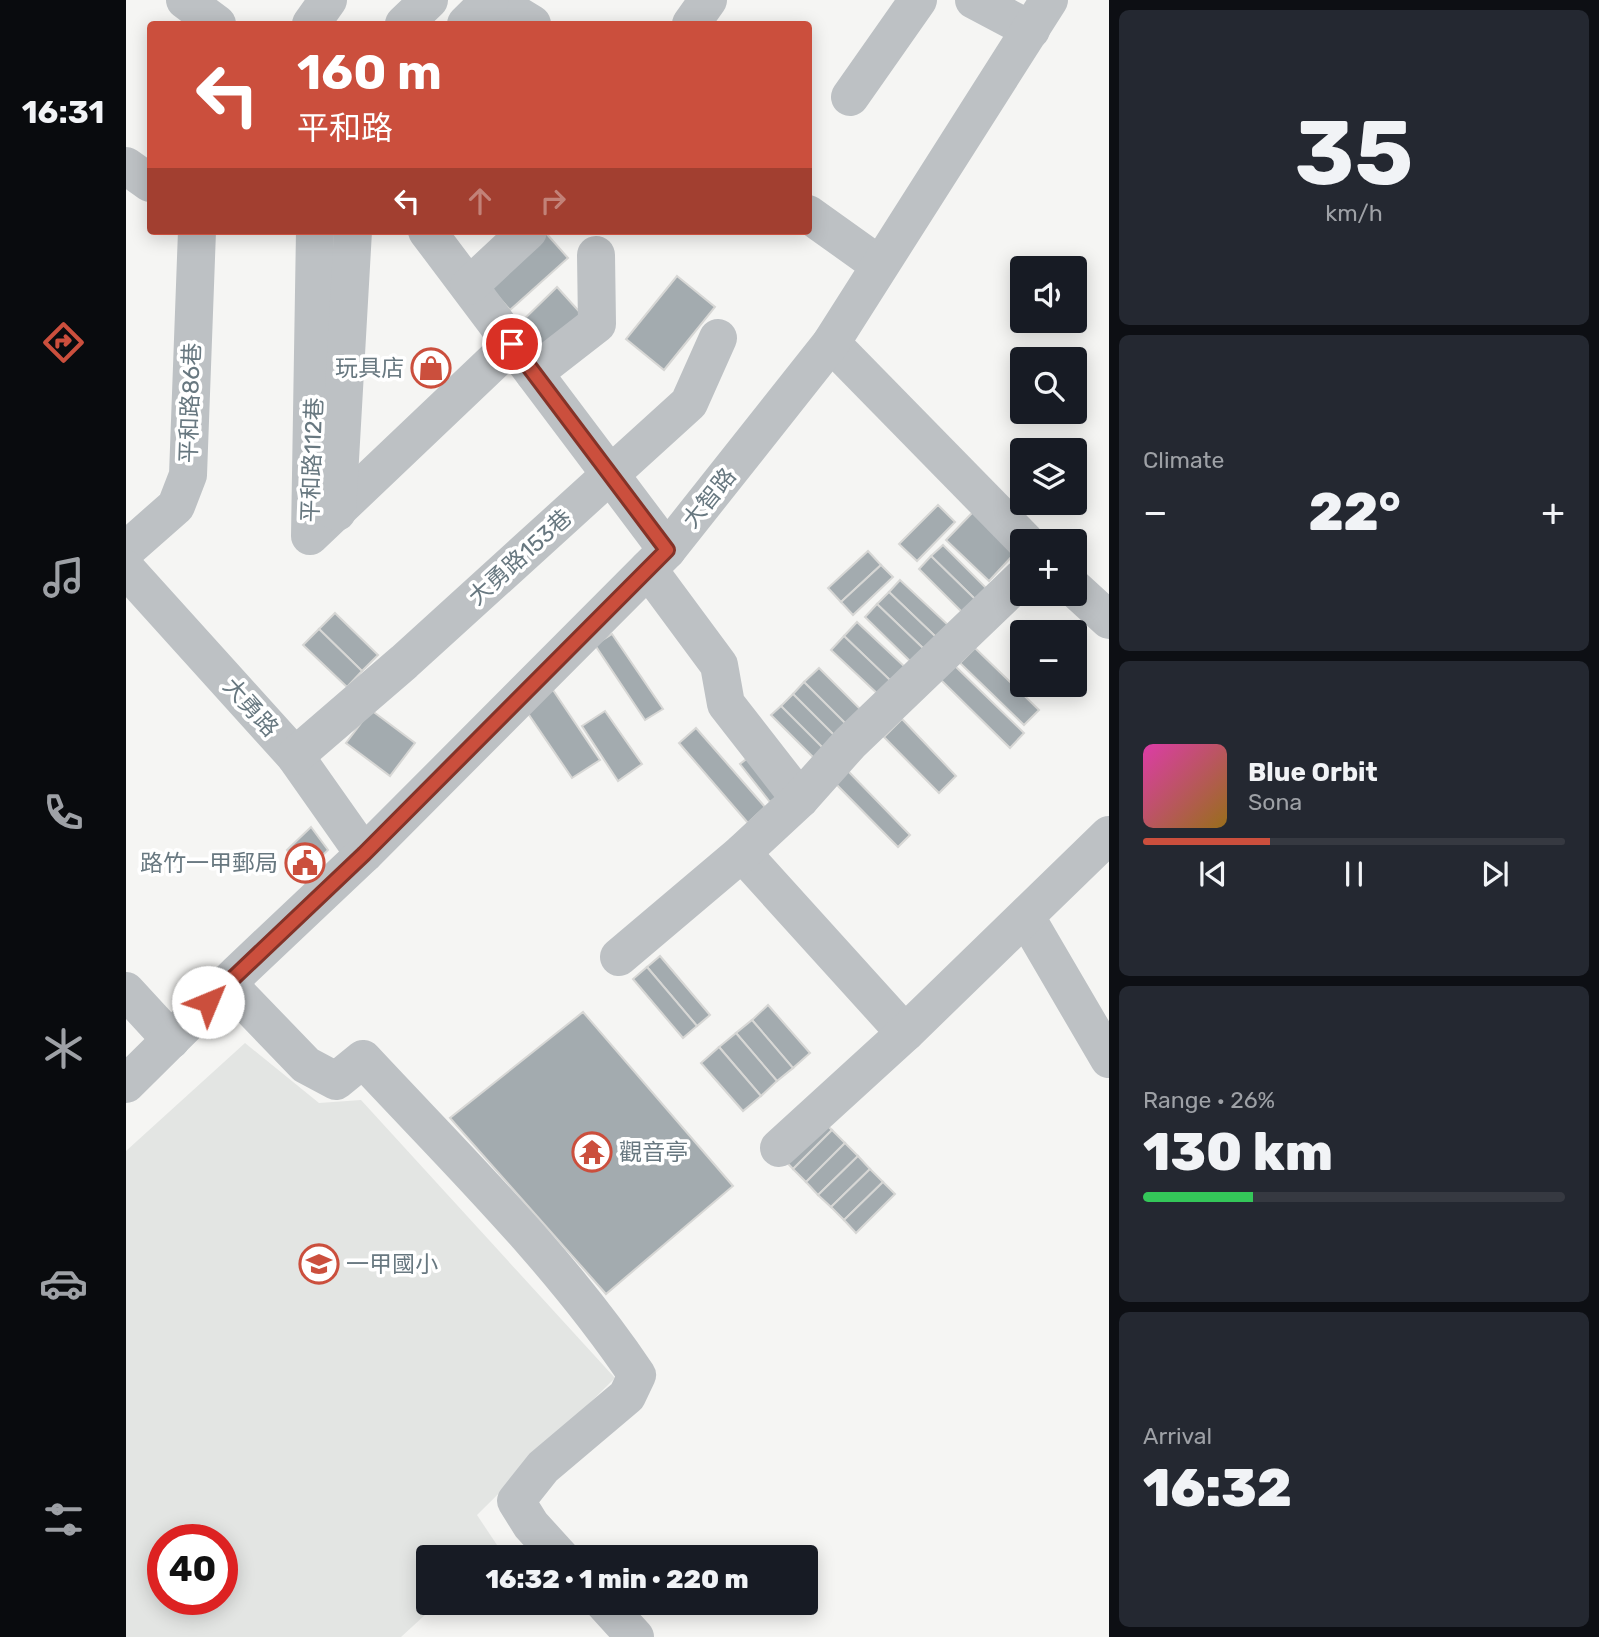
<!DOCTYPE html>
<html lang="en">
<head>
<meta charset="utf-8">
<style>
	:root { --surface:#171b24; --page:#242831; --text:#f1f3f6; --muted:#9ea1a6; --line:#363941; --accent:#cb4f3d }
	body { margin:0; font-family:Rubik,"Noto Sans TC",sans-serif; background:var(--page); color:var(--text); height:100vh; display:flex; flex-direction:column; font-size:26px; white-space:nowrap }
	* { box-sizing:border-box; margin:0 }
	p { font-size:23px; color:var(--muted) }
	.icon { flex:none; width:38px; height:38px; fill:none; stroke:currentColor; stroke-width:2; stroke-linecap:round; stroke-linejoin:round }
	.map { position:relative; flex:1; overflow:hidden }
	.details { display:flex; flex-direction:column; gap:10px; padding:10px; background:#0d0f14; width:490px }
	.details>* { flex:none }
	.top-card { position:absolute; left:21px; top:21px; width:665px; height:214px; border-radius:7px; box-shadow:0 4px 18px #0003; background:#cb4f3d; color:#fff; overflow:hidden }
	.controls { position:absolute; left:884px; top:256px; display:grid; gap:14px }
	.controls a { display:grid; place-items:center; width:77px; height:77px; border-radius:7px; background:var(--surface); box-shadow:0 4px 18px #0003; font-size:35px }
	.speed { position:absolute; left:21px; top:1524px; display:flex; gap:14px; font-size:35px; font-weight:700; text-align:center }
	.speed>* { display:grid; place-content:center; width:91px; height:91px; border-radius:50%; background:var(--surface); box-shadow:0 4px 18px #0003; line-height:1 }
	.speed .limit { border:10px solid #d22; background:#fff; color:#111 }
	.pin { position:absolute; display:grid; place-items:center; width:60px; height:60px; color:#fff; margin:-30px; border:4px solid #fff; border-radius:50%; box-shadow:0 2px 7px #0007 }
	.me { position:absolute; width:77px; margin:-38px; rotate:45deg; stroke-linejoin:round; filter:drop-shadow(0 0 5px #0008) }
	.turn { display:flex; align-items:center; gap:24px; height:147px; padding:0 35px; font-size:32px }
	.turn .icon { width:91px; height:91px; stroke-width:2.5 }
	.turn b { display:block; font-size:49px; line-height:60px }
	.lanes { display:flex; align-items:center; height:66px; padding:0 35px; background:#0003; justify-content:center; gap:35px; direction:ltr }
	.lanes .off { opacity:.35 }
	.big { font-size:52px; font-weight:800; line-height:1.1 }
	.details .widget { flex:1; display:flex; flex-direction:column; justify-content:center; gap:10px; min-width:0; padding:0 24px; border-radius:10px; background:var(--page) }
	.details .dial { align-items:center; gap:0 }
	.dial b { font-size:91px; line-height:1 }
	.song { display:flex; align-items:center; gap:21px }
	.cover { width:84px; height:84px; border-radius:10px; background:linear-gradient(135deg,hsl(320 70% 55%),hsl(40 70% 35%)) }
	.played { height:7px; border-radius:4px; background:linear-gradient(90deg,var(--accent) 30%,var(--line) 30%) }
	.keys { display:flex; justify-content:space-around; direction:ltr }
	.heat { display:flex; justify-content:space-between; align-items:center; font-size:38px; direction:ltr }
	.charge { height:10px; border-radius:5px; background:linear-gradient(90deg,#34c759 26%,var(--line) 0) }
	.trip { position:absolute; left:290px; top:1545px; width:402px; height:70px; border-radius:7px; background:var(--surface); box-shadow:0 4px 18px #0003; font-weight:800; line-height:70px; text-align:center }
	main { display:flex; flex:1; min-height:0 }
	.tabs { display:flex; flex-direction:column; width:126px; justify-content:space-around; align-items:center; background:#090b0e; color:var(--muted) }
	.tabs .icon { width:49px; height:49px }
	.tabs .on { color:var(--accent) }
	.tabs b { font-size:32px; color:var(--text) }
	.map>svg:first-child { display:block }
</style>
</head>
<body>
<main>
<nav class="tabs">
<b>16:31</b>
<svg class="icon on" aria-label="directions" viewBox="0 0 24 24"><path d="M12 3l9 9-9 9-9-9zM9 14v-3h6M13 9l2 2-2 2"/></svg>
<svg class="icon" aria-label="music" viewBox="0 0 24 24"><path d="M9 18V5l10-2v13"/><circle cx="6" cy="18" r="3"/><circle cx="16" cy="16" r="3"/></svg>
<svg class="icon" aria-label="phone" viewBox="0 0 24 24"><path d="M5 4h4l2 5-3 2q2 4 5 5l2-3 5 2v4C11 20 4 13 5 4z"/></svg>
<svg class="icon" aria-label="climate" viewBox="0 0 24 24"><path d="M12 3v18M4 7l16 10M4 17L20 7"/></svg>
<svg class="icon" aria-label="car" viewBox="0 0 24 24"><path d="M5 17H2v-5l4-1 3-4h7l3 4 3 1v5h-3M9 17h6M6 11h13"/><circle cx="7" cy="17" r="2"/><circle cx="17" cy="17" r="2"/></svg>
<svg class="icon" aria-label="filters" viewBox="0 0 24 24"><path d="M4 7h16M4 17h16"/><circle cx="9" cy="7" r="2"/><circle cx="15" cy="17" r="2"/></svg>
</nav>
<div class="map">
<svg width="983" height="1637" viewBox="0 0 983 1637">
	<rect width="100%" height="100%" fill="#f5f5f3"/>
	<path fill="#e3e5e3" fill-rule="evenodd" d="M 119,1043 L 193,1103 L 235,1100 L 489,1378 L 351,1515 L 373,1548 L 363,1557 L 303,1558 L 303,1603 L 312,1603 L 275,1637 L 0,1637 L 0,1151 ZM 37,1540 L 96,1540 L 96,1600 L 37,1600 Z"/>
	<g fill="#a3abaf" stroke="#d7d7d5" stroke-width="2">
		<path d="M 419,232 L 442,258 L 384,310 L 362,285 Z"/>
		<path d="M 551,276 L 589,307 L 538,370 L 500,339 Z"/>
		<path d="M 431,287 L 459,318 L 417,358 L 389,328 Z"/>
		<path d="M 812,505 L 829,522 L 791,561 L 773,544 Z"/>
		<path d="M 847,512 L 889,553 L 863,581 L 820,540 Z"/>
		<path d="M 817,545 L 861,589 L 850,600 L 805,556 Z"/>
		<path d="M 742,551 L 755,565 L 715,602 L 702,588 Z"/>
		<path d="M 805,556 L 850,600 L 837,613 L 793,569 Z"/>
		<path d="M 755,565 L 767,577 L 727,615 L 715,602 Z"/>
		<path d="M 774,580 L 822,625 L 810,637 L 763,592 Z"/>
		<path d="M 763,592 L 810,637 L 799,650 L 751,604 Z"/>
		<path d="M 751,604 L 799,650 L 786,663 L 739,617 Z"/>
		<path d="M 209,613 L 252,655 L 236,671 L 193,629 Z"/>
		<path d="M 731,622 L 781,669 L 767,683 L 718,636 Z"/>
		<path d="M 193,629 L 236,671 L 221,687 L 177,645 Z"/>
		<path d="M 486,634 L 537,709 L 519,720 L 469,645 Z"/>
		<path d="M 718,636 L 767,683 L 755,697 L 705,650 Z"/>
		<path d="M 849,648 L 913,710 L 898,725 L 834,663 Z"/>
		<path d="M 828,665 L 898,733 L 884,748 L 814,679 Z"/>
		<path d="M 693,668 L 738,713 L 724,728 L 678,682 Z"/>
		<path d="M 678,682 L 724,728 L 712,739 L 667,694 Z"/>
		<path d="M 427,690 L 474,760 L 446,778 L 399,709 Z"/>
		<path d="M 667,694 L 712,739 L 700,751 L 655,706 Z"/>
		<path d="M 655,706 L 700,751 L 691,761 L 645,715 Z"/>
		<path d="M 245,710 L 289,743 L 264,776 L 220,743 Z"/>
		<path d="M 479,711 L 516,764 L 492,781 L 456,726 Z"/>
		<path d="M 776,719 L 830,776 L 813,793 L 758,737 Z"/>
		<path d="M 570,728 L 639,807 L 622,823 L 553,743 Z"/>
		<path d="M 628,753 L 659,791 L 644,802 L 614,764 Z"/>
		<path d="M 721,770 L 784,835 L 772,847 L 708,782 Z"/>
		<path d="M 185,827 L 202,850 L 177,875 L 161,850 Z"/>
		<path d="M 534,956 L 584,1015 L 571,1026 L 521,967 Z"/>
		<path d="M 521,967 L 571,1026 L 557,1038 L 507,979 Z"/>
		<path d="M 642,1005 L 684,1053 L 667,1068 L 626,1020 Z"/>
		<path d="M 457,1012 L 607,1186 L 480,1294 L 324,1118 Z"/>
		<path d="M 626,1020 L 667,1068 L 651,1081 L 610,1033 Z"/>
		<path d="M 610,1033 L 651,1081 L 635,1096 L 593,1047 Z"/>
		<path d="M 593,1047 L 635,1096 L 617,1111 L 575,1063 Z"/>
		<path d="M 693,1118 L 706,1130 L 667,1169 L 655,1156 Z"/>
		<path d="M 706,1130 L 719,1143 L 680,1182 L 667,1169 Z"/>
		<path d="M 719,1143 L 732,1156 L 692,1195 L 680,1182 Z"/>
		<path d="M 732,1156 L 744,1169 L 705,1207 L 692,1195 Z"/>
		<path d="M 744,1169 L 757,1182 L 718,1220 L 705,1207 Z"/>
		<path d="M 757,1182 L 769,1194 L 730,1233 L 718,1220 Z"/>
	</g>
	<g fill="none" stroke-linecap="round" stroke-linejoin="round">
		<g stroke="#bdc1c4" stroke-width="38">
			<path d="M 59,0 L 91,24"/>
			<path d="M 367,0 L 406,24"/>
			<path d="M 848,0 L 905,30"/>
			<path d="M 185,24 L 202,0"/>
			<path d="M 278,24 L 303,0"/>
			<path d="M 340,24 L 364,0"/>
			<path d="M 565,24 L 582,0"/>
			<path d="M 724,97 L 792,0"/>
			<path d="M 0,166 L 24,183"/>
			<path d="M 682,214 L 752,264"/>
			<path d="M 189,231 L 184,536 L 386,344"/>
			<path d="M 301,231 L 541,550"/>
			<path d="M 343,286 L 402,231"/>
			<path d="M 705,343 L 899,541"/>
			<path d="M 408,373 L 471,324 L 470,255"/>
			<path d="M 211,512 L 227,231"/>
			<path d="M 0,550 L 50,506 L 62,475 L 71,231"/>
			<path d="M 0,569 L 169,756 L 238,854"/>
			<path d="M 522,569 L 593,665 L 600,704 L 674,799"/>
			<path d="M 948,588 L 983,620"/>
			<path d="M 169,756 L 278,662 L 563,403 L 592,338"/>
			<path d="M 616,853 L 779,1033"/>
			<path d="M 900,917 L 983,1059"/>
			<path d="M 493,957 L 616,853 L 674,799 L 724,743 L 896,578"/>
			<path d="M 101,983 L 180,1065 L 210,1081 L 237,1059 C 332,1161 433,1259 511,1375 L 501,1396 L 417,1467 L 390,1501 L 405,1525 L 435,1558"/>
			<path d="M 0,991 L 45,1040"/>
			<path d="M 0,1084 L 112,973 L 238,854 L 541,550 L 705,343 L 923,0"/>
			<path d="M 653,1148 L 779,1033 L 983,835"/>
			<path d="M 478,1603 L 509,1637"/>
		</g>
	</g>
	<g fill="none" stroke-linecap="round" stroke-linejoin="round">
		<g stroke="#843328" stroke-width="18">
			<path id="route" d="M 82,1002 L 238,854 L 541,550 L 386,344"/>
		</g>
		<use href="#route" stroke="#cb4f3d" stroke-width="12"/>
	</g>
	<defs>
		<g id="shop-ring" transform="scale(2.0125)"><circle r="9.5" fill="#fff" stroke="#cb4f3d" stroke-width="1.5"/><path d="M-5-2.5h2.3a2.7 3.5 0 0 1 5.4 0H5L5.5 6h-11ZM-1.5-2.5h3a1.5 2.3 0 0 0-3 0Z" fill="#cb4f3d"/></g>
		<g id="civic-ring" transform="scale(2.0125)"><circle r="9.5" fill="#fff" stroke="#cb4f3d" stroke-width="1.5"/><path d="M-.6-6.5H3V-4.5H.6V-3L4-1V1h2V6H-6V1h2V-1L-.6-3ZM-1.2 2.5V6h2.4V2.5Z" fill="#cb4f3d"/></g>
		<g id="temple-ring" transform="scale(2.0125)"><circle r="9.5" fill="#fff" stroke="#cb4f3d" stroke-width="1.5"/><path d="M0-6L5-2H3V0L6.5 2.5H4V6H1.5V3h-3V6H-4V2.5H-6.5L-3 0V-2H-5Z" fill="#cb4f3d"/></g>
		<g id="school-ring" transform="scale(2.0125)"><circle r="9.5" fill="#fff" stroke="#cb4f3d" stroke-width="1.5"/><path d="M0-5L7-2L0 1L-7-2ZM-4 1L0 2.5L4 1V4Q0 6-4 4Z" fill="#cb4f3d"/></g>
	</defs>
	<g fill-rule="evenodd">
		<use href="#shop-ring" x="305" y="368"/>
		<use href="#civic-ring" x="179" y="863"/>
		<use href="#temple-ring" x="466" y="1152"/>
		<use href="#school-ring" x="193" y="1264"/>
	</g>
	<g text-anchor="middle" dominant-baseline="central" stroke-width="7" stroke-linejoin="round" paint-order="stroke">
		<g font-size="23" fill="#687880" stroke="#fff" text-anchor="end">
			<text x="278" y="368">玩具店</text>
			<text x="152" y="863">路竹一甲郵局</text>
			<text x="493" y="1152" text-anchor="start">觀音亭</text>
			<text x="220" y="1264" text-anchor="start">一甲國小</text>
		</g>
		<g font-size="23" fill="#687880" stroke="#fff">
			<text transform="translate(64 403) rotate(-88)">平和路86巷</text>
			<text transform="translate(186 460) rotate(-88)">平和路112巷</text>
			<text transform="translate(583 498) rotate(-51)">大智路</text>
			<text transform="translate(394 557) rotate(-42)">大勇路153巷</text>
			<text transform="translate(125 707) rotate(48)">大勇路</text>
		</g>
	</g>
</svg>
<div class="controls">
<a><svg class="icon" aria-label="sound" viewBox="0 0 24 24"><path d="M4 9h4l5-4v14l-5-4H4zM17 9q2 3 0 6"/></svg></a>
<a><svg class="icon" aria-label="search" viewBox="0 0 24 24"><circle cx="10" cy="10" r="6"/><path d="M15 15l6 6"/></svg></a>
<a><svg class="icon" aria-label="layers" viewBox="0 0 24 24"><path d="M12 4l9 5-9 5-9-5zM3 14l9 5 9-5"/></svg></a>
<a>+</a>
<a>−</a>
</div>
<div class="speed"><div class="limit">40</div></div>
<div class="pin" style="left:386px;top:344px;background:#d93025"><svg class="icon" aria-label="arrive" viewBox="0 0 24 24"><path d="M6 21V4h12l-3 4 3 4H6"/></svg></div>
<svg class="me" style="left:82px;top:1002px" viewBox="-20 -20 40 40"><circle r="19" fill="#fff"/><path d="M0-13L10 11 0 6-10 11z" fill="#cb4f3d"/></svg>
<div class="trip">16:32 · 1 min · 220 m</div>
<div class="top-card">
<div class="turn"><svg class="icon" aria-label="left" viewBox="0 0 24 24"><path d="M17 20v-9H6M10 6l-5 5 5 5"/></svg><div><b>160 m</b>平和路</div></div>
<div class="lanes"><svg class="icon" aria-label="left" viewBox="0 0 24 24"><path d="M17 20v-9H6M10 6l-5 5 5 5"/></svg><svg class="icon off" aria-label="ahead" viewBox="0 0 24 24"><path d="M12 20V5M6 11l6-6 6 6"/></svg><svg class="icon off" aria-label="right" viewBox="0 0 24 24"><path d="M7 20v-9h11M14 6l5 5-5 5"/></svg></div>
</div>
</div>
<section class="details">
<div class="widget dial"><b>35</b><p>km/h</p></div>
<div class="widget"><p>Climate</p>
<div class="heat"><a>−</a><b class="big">22°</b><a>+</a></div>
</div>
<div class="widget">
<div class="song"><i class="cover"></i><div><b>Blue Orbit</b><p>Sona</p></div></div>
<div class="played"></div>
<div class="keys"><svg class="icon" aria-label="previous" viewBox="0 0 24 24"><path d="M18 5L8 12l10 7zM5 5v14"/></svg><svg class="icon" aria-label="pause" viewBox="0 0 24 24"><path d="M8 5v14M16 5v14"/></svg><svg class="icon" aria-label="next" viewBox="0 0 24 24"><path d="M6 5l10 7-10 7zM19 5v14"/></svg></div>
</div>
<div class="widget"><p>Range · 26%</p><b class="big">130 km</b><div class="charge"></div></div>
<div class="widget"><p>Arrival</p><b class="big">16:32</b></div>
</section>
</main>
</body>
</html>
